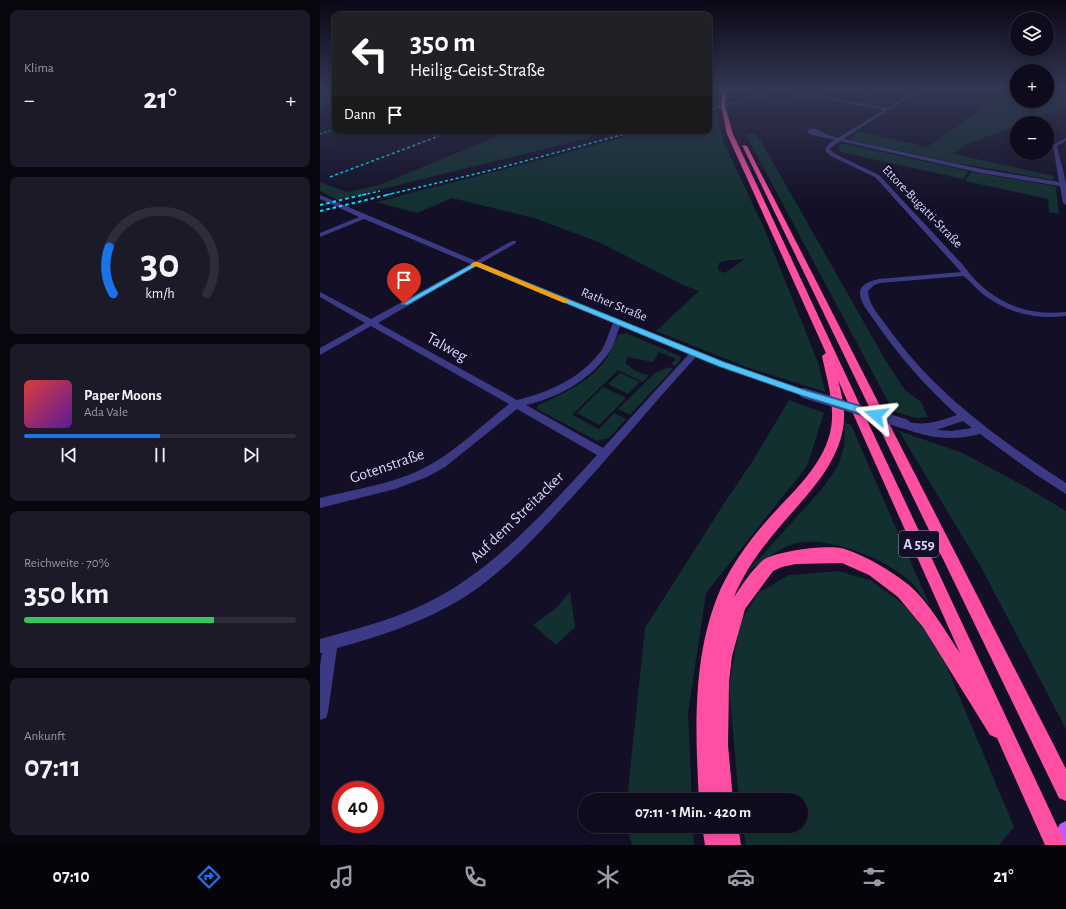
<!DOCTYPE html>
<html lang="de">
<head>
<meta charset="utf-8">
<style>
	:root { --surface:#0e0b1c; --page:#1c1929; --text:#f1f3f6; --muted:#9b9ba3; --line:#2e2b3b; --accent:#1a73e8 }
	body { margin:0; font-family:"Alegreya Sans",sans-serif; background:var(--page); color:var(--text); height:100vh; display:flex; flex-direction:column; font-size:15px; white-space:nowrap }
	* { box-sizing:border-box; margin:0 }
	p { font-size:13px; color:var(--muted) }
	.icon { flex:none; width:22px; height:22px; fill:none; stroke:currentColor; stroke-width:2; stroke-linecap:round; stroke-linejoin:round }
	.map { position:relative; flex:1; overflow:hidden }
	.drawer { display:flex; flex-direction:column; gap:10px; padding:10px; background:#08060f; width:320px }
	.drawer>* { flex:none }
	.top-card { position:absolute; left:12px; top:12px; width:380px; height:122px; border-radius:8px; box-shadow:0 2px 10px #0003,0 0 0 1px var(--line); background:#202124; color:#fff; overflow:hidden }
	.tools { position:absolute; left:690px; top:12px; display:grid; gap:8px }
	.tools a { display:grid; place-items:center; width:44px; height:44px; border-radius:50%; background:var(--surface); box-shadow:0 2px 10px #0003,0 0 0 1px var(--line); font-size:20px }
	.speed { position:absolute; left:12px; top:781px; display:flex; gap:8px; font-size:20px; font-weight:700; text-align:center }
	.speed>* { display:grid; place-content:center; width:52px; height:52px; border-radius:50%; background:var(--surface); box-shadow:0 2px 10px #0003,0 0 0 1px var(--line); line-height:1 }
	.speed .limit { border:6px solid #d22; background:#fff; color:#111 }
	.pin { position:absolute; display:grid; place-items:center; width:34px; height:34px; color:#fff; margin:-41px -17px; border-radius:50% 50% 50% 0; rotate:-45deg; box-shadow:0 0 4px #0007 }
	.pin .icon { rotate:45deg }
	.me { position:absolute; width:44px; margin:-22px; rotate:287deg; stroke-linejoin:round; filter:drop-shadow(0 0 3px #0008) }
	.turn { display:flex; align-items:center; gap:14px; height:84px; padding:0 12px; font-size:18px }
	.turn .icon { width:52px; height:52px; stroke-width:2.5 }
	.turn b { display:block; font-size:28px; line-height:34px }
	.then { display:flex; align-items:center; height:38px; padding:0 12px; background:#0003; gap:8px; font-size:15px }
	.big { font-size:30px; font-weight:600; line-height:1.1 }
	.drawer .tile { flex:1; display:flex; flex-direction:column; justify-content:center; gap:6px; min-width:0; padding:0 14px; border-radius:8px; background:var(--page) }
	.drawer .dial { align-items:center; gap:0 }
	.dial svg { height:104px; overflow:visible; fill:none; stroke:var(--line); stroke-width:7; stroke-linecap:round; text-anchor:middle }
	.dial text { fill:var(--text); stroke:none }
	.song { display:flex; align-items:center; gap:12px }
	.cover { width:48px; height:48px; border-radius:6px; background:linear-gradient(135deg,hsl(0 70% 55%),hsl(270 70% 35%)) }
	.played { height:4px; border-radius:2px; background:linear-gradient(90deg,var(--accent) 50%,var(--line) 50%) }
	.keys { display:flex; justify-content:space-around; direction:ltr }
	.heat { display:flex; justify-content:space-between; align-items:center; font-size:22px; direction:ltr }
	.charge { height:6px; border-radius:3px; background:linear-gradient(90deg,#34c759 70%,var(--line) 0) }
	.trip { position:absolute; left:258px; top:793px; width:230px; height:40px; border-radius:20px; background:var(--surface); box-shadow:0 2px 10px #0003,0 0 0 1px var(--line); font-weight:600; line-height:40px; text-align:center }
	.menu { display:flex; height:64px; justify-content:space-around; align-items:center; background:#06040b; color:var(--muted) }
	.menu .icon { width:28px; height:28px }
	.menu .active { color:var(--accent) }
	.menu b { font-size:18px; color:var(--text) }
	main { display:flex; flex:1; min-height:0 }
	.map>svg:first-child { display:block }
</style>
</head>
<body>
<main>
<section class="drawer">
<div class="tile"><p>Klima</p>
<div class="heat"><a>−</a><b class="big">21°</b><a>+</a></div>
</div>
<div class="tile dial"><svg viewBox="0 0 100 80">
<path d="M14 69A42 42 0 1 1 86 69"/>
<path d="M14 69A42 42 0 0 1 11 33" stroke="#1a73e8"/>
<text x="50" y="56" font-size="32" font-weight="700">30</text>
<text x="50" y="72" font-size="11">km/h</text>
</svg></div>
<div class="tile">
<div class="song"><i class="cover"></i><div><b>Paper Moons</b><p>Ada Vale</p></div></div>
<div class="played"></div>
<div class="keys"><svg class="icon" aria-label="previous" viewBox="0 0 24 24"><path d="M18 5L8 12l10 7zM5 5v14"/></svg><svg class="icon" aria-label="pause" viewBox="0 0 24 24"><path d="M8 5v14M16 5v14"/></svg><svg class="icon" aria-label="next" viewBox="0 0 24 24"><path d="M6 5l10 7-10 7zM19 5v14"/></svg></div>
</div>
<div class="tile"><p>Reichweite · 70%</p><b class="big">350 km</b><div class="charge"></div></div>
<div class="tile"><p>Ankunft</p><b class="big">07:11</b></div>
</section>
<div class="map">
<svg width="746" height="845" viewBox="0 0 746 845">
	<rect width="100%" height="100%" fill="#130f26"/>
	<g fill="#12302f" fill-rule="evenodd">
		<path d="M 15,88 L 15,104 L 0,107 L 0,96 Z"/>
		<path d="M 389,88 L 401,88 L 399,102 L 389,104 Z"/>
		<path d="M 692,88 L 697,88 L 697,101 L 727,101 L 727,88 L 746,88 L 746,106 L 702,123 L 697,123 L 697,125 L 645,145 L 634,154 L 734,176 L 733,180 L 632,162 L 529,140 L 538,131 L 607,147 Z"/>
		<path d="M 389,112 L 398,112 L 399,127 L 405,145 L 444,228 L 499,365 L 505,392 L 429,368 L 336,331 L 379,291 L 363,285 L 281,243 L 214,218 L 132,198 L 97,213 L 56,202 L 236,156 L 324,131 L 389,131 ZM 425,259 L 405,273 L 398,270 L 399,263 L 403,261 Z"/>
		<path d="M 183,131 L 256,131 L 273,137 L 17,200 L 0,191 L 0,182 L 27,192 L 59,185 L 180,135 Z"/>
		<path d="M 425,133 L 435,134 L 442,143 L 566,361 L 585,390 L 601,402 L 608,417 L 596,418 L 573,411 Z"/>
		<path d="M 522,144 L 527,144 L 648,171 L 644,179 L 520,152 L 518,147 Z"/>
		<path d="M 651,172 L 734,186 L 736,188 L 739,214 L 729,212 L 728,199 L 645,181 Z"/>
		<path d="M 306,333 L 360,356 L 361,358 L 356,366 L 351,364 L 356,359 L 339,352 L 333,362 L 308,357 L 305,363 L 317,372 L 329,375 L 323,382 L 298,370 L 252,415 L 279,429 L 294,413 L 306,419 L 289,438 L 277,441 L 217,409 L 218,405 C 244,394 271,381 287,358 C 291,351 294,342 298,335 Z"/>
		<path d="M 349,367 L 353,369 L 310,415 L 298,409 L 335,373 Z"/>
		<path d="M 300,373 L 320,382 L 308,394 L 288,384 Z"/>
		<path d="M 283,387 L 306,398 L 279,425 L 257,413 Z"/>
		<path d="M 469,400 L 504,413 L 487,466 L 386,593 L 368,713 L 372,800 L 307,800 L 325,628 L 403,505 L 434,459 Z"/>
		<path d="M 525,423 L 531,425 L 610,606 C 603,598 598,589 591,582 C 568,560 515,539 484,542 C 465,543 444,560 429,570 L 502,489 L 518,466 L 524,446 Z"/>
		<path d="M 579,431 L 643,453 L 706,487 L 746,511 L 746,729 L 661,567 Z"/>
		<path d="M 519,571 L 552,581 L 583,604 L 603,627 L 627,667 L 694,827 L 679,845 L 426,845 L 423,826 L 481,826 L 481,800 L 419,800 L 409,687 L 420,624 L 437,594 L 469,575 Z"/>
		<path d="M 250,592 L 255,627 L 236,645 L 213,625 L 236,608 Z"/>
		<path d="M 306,826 L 373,826 L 374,845 L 312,845 Z"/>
	</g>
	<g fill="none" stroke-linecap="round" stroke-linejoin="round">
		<g fill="#3d3a85" fill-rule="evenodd">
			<path d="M 599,88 L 603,88 L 523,139 L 661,169 L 739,182 L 733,145 L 746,138 L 746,141 L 737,146 L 746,183 L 746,205 L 743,203 L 740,186 L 661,173 L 520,141 L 509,149 L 515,154 L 559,175 L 643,265 C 667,299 703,317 746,312 L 746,316 C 716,320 688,313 664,295 C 656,289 651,281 643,276 L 560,283 L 554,285 L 548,291 C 548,304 559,315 566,325 C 613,392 678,439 746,483 L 746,494 L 715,474 L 660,434 C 637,440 616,439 594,432 C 589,430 583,429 580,424 L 581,421 C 587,420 588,423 594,423 C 608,425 623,420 637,415 C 605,386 578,355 554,320 C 549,313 539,301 540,292 C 541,283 552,281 559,279 L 641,272 L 555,177 L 511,156 L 505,150 L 509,143 L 515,140 L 489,134 L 487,131 C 495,125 501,133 508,135 C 511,136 515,137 518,138 L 564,110 L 506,99 L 481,99 L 474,96 L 485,93 L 567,108 ZM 485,95 L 495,97 L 480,96 ZM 643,421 L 652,428 L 631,431 L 616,430 Z"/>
			<path d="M 0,195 L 156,261 L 192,241 L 196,241 L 196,243 L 161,263 L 404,362 L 487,391 L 489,393 L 487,395 L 481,395 L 376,357 C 330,407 288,459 242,508 C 212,541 181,574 143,598 C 104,622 61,636 17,648 L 8,712 L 6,718 L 0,720 L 0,666 L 2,653 L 0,653 L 0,639 C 41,628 83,617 120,596 C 181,562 230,506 277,455 L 197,409 L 125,467 L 107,477 L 75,489 L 0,508 L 0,498 C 32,490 71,484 100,470 C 132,455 161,426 189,404 L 51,326 L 0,355 L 0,348 L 45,323 L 0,297 L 0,292 L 51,319 L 151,264 L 44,219 L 0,237 L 0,233 L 39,217 L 0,199 ZM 156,266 L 293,323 C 289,332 286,344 281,351 C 260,379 229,392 197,400 L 58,323 ZM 300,326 L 369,354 L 283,448 L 206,405 C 239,397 267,382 288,354 C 294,347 296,335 300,326 Z"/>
		</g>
		<path fill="#c25bff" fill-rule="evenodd" d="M 746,821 L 746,845 L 728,845 L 740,824 Z"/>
		<g fill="#ff4fa3" fill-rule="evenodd">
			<path d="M 403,88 L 407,88 L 405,106 L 413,134 L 746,845 L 725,845 L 677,738 L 670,735 L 603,627 L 578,597 L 549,575 L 522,563 L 476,564 L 462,567 L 453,571 L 425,609 L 412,656 L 409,682 L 408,745 L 413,800 L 379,800 C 375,729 372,654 401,588 C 412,565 426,545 443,525 C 469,494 510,463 512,419 C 513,397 506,376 502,356 L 506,353 L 407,134 L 401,106 ZM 518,380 L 640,653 C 625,631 609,602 589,585 C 570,570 548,557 525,549 C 510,544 454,551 442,561 C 431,571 422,585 414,597 C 425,570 443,546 462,524 C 486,496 517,466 523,428 C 526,412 522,395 518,380 Z"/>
			<path d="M 422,145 L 427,146 L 746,769 L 746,801 L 739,798 Z"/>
			<path d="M 382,826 L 418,826 L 421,845 L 385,845 Z"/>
		</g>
		<g stroke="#00e5ff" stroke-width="1" stroke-dasharray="2.5 2" stroke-linecap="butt">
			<path d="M 389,110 L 462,88"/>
			<path d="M 0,134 L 15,129"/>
			<path d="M 302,135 L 318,131"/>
		</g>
		<g stroke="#00e5ff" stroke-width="1.5" stroke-dasharray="3 2.5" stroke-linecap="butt">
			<path d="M 10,177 L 119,136"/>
			<path d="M 42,195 L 60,191"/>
			<path d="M 66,195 L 168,171 L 305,134"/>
		</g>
		<g stroke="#00e5ff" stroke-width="2" stroke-dasharray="3.5 3" stroke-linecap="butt">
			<path d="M 0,205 L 46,194"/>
			<path d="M 0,211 L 71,194"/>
		</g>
		<path stroke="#3d3a85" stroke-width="10" d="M 484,393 L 585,424"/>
	</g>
	<path fill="#312854" d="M 508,88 L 563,88 L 550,95 Z"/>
	<path fill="#1d163a" d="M 560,88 L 563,88 L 550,95 L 550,93 Z"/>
	<path fill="#433a66" stroke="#5a527e" d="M 519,88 L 560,88 L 550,93 Z"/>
	<linearGradient id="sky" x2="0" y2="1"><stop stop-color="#0a0815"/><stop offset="0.43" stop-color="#333752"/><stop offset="1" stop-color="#333752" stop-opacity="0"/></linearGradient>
	<rect width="746" height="206" fill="url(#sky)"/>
	<path fill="#4fc3f7" stroke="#337fa1" d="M 156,262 L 404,362 L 487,391 L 559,412 L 560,415 L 556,418 L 481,395 L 398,366 L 156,266 L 87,305 L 81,304 Z"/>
	<path fill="#f59e0b" d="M 154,262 L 158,262 L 250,301 L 244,303 L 156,266 L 151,267 L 151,264 Z"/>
	<g text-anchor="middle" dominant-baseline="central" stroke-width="3.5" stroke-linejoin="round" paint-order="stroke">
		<g font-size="13" fill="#d9d4ff" stroke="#130f26">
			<text transform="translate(602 207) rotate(46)">Ettore-Bugatti-Straße</text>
			<text transform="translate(294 305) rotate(22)">Rather Straße</text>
		</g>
		<rect fill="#130f26" stroke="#9e99be" stroke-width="1" x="579" y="531" width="40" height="26" rx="3"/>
		<g font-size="15" font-weight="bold" fill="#d9d4ff">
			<text x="599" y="544">A 559</text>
		</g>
		<g font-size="16" fill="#d9d4ff" stroke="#130f26">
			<text transform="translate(127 347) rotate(29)">Talweg</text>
			<text transform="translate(67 466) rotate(-19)">Gotenstraße</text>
			<text transform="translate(197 517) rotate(-44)">Auf dem Streitacker</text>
		</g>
	</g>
</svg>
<div class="tools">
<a><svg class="icon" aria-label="layers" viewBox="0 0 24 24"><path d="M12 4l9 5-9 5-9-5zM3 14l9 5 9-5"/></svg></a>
<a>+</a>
<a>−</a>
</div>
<div class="speed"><div class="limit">40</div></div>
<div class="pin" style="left:84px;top:304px;background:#d93025"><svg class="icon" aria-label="arrive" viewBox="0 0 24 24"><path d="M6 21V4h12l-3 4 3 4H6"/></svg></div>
<svg class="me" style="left:556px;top:415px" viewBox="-20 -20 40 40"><path d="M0-17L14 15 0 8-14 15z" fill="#4fc3f7" stroke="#fff" stroke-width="4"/></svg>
<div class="trip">07:11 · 1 Min. · 420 m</div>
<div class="top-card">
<div class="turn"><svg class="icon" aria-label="left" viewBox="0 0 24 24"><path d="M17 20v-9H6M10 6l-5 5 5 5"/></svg><div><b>350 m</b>Heilig-Geist-Straße</div></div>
<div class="then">Dann<svg class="icon" aria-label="arrive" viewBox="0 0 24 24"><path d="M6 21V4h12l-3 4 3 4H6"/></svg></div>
</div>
</div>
</main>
<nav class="menu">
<b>07:10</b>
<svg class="icon active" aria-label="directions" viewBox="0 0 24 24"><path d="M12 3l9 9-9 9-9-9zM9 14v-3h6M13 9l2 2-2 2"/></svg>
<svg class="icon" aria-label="music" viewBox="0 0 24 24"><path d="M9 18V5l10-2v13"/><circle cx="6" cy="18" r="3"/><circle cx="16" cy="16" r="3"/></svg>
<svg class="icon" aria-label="phone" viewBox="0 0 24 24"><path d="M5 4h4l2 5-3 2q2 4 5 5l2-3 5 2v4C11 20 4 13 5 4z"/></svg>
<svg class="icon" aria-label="climate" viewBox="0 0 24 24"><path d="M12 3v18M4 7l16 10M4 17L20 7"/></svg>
<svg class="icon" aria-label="car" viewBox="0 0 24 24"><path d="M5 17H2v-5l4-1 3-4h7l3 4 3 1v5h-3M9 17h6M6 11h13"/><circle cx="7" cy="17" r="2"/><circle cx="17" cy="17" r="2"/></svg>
<svg class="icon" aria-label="filters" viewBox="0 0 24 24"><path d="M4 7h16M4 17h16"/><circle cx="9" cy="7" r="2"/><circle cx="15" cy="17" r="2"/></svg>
<b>21°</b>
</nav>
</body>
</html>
